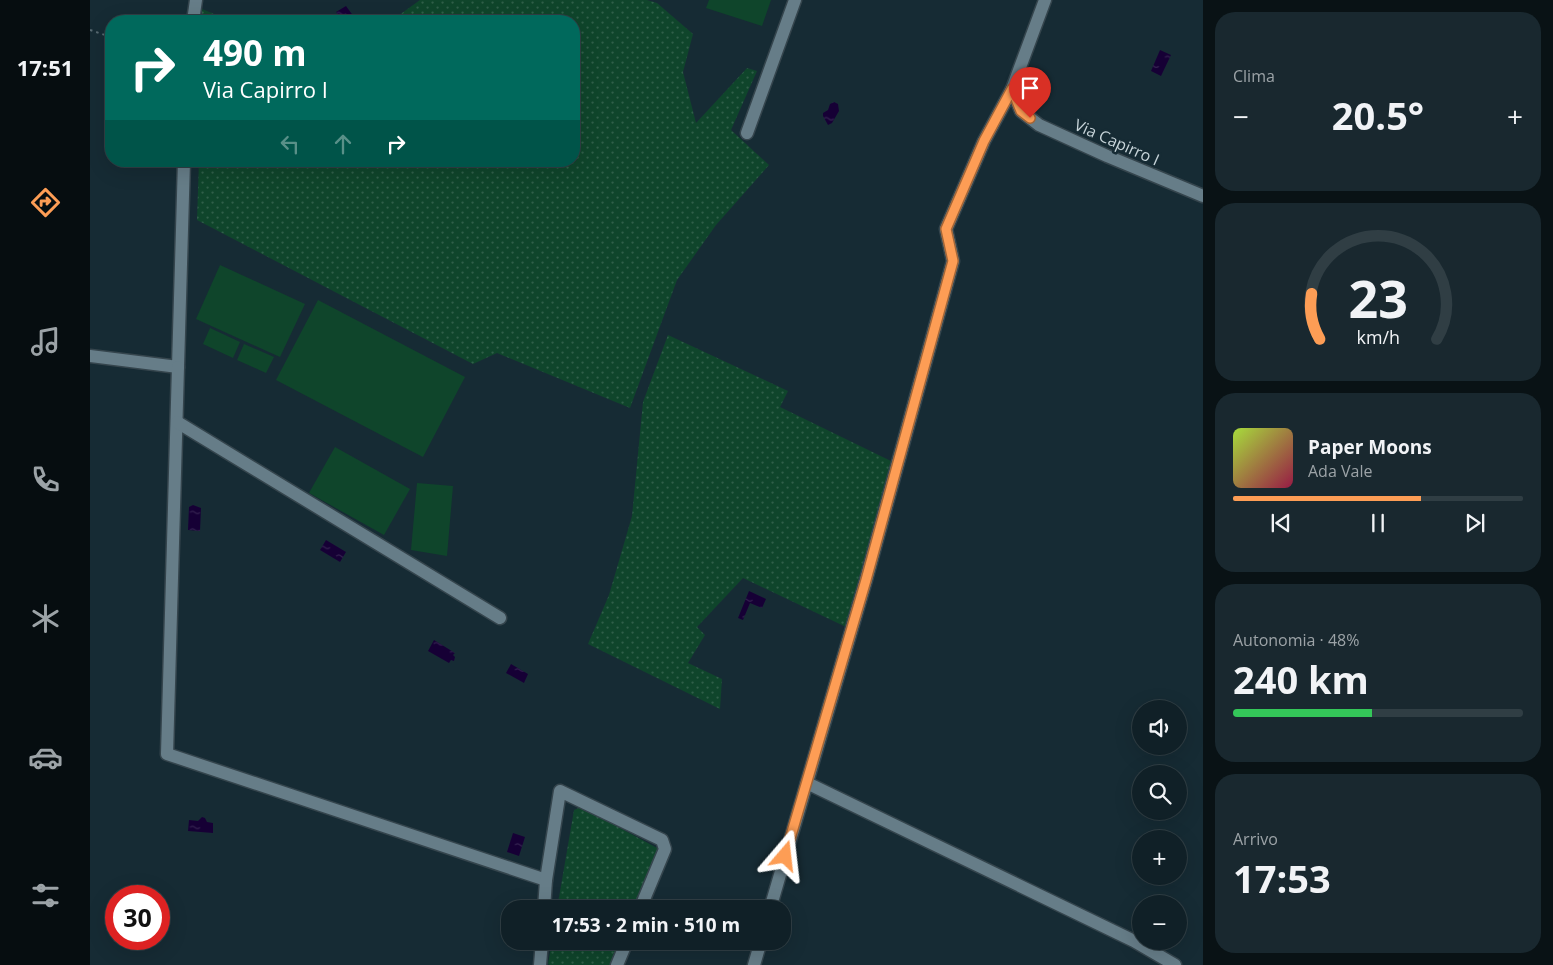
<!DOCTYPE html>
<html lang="it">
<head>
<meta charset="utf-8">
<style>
	:root { --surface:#102027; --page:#19282f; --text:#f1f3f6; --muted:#9ca3a7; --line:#303e44; --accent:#fd9d55 }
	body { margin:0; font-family:"Open Sans",sans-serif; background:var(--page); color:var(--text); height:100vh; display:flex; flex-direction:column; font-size:19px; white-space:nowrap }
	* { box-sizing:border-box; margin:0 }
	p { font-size:16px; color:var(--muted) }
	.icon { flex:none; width:28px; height:28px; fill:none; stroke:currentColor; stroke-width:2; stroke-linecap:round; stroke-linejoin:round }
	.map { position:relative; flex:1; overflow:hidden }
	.sheet { display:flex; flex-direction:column; gap:12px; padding:12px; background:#091215; width:350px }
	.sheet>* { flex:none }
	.hud { position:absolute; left:15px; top:15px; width:475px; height:152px; border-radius:20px; box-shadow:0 5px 20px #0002,0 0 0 1px var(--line); background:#00695c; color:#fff; overflow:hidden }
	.buttons { position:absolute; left:1042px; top:700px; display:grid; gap:10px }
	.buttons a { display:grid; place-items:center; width:55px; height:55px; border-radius:50%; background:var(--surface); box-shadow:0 5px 20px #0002,0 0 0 1px var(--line); font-size:25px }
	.speed { position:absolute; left:15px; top:885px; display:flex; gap:10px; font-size:25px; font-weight:700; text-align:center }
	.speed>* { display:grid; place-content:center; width:65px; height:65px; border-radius:50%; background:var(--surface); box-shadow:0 5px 20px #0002,0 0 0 1px var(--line); line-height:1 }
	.speed .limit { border:8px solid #d22; background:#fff; color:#111 }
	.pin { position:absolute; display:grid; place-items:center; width:42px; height:42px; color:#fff; margin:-51px -21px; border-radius:50% 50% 50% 0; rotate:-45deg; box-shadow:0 0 5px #0007 }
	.pin .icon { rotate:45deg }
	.me { position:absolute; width:55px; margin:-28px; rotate:17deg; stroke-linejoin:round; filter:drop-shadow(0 0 4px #0008) }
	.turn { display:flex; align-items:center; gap:18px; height:105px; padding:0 15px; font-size:22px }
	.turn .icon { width:65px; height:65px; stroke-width:2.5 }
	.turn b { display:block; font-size:35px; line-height:42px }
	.lanes { display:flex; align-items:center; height:48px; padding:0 15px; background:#0003; justify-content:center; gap:25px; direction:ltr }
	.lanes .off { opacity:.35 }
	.big { font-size:38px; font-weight:700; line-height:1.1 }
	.sheet .card { flex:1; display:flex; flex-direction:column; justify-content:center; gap:8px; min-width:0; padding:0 18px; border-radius:20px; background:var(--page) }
	.sheet .dial { align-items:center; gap:0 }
	.dial svg { height:130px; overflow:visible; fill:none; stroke:var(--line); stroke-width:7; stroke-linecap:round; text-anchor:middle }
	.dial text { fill:var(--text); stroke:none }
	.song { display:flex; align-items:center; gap:15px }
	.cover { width:60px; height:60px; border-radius:8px; background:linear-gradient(135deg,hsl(80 70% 55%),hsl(340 70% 35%)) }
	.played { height:5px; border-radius:2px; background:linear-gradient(90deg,var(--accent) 65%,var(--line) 65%) }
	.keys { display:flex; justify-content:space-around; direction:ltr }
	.heat { display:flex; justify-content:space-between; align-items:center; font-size:28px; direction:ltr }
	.charge { height:8px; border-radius:4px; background:linear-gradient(90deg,#34c759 48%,var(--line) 0) }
	.trip { position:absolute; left:411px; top:900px; width:290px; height:50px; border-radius:20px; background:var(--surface); box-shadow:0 5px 20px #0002,0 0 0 1px var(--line); font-weight:700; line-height:50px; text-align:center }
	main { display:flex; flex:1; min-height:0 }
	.tab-bar { display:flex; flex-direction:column; width:90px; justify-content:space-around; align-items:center; background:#060d10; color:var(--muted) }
	.tab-bar .icon { width:35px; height:35px }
	.tab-bar .on { color:var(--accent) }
	.tab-bar b { font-size:22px; color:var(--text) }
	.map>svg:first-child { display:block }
</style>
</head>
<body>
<main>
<nav class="tab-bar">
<b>17:51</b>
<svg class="icon on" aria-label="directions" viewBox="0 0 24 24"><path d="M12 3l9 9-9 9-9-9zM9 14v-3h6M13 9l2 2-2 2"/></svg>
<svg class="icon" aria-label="music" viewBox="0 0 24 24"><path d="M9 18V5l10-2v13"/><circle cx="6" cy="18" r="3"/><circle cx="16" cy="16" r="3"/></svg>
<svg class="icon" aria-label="phone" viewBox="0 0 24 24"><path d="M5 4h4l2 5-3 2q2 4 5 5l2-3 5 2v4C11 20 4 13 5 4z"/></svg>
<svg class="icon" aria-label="climate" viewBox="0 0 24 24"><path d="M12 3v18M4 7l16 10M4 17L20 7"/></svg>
<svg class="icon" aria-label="car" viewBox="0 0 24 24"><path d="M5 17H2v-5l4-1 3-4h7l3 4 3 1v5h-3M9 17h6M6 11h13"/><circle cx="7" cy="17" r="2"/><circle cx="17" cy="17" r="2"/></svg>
<svg class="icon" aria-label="filters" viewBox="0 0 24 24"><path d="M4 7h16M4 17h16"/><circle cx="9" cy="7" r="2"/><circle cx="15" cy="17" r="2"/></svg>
</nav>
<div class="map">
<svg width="1113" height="965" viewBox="0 0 1113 965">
	<defs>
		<pattern id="grass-dots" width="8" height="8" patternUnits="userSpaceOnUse" patternTransform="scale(1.25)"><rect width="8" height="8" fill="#0f452b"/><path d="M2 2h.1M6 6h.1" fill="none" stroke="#305f49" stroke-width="1.8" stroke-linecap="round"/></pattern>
		<pattern id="water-ripples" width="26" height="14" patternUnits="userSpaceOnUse" patternTransform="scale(1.25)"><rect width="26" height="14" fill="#160035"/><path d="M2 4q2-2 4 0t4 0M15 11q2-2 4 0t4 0" fill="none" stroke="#362452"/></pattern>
	</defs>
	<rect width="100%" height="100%" fill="#162b34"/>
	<g fill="url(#grass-dots)">
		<path d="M 330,0 L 557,0 L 567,3 L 603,34 L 593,72 L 606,123 L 657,68 L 667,71 L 641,130 L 679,165 L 626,225 L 587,280 L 540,408 L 407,353 L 383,364 L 107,220 L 109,161 L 484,161 L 484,21 L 301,21 Z"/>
		<path d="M 112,9 L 141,21 L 112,21 Z"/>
		<path d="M 578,335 L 698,391 L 690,407 L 803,462 L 756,627 L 653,578 L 607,627 L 615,635 L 598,663 L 632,679 L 630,709 L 498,644 L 519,595 L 542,516 L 553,402 Z"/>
		<path d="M 491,807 L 569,849 L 544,909 L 467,909 L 484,810 Z"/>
		<path d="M 462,941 L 530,941 L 521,965 L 460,965 L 458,964 Z"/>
	</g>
	<g fill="#0f452b">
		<path d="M 619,0 L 681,0 L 672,26 L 616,8 Z"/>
		<path d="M 130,265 L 215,304 L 190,357 L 106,319 Z"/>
		<path d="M 228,300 L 375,377 L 333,457 L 186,380 Z"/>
		<path d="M 120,328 L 150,342 L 143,358 L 113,344 Z"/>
		<path d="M 154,344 L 184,357 L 176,373 L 147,360 Z"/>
		<path d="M 245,447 L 320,489 L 294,535 L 219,493 Z"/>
		<path d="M 327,483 L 363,486 L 357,556 L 321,550 Z"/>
	</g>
	<g fill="url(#water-ripples)">
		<path d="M 256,6 L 267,21 L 252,21 L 246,12 Z"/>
		<path d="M 1070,50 L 1081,55 L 1071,76 L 1061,71 Z"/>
		<path d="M 744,102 L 748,104 L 749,111 L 742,123 L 738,125 L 733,116 L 733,113 L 738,110 L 740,104 Z"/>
		<path d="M 103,505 L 111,508 L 110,531 L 98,530 L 99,507 Z"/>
		<path d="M 236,540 L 256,552 L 250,562 L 230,550 Z"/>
		<path d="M 659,591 L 676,599 L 672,608 L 660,603 L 653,620 L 648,618 Z"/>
		<path d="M 344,640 L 365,653 L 363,655 L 365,657 L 364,661 L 361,660 L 359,663 L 338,651 Z"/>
		<path d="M 421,664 L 438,674 L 434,683 L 416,673 Z"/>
		<path d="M 112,817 L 115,818 L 117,822 L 123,823 L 123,833 L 98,831 L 99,820 L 108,821 Z"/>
		<path d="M 423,833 L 435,837 L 429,856 L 417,852 Z"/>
	</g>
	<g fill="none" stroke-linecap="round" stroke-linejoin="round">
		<g stroke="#35454d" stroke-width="15">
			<g id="minor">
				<path d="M 955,0 L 922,89 L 931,111 L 949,125 L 1017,156 L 1113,196"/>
				<path d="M 103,21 L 106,0"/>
				<path d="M 657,133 L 705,0"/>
				<path d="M 0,356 L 88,367 L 94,161"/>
				<path d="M 88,367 L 77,754 L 456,880"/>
				<path d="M 87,422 L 410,618"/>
				<path d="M 717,783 L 1044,941 L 1085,965"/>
				<path d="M 454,909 L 456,880 L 470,791 L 572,840 L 575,849 L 550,909"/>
				<path d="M 680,909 L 776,580 L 863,261 L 856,229 L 894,141 L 922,89"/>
				<path d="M 450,965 L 452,941"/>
				<path d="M 527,965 L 537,941"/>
				<path d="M 664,965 L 671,941"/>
			</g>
		</g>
		<path stroke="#586a72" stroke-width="2" stroke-dasharray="2.5 4" stroke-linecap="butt" d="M 0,30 L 21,37"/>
		<use href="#minor" stroke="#667d88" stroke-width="12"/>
	</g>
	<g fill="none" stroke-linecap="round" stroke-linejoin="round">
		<g stroke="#a46637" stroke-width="12">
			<path id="route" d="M 695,856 L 776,580 L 863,261 L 856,229 L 894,141 L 922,89 L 931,111 L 940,118"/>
		</g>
		<use href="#route" stroke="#fd9d55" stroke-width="9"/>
	</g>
	<g text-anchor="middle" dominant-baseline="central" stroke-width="5" stroke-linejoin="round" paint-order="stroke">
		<g font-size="16" fill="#c8d5da" stroke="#162b34">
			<text transform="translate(1027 142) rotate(24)">Via Capirro I</text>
		</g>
	</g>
</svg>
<div class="buttons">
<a><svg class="icon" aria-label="sound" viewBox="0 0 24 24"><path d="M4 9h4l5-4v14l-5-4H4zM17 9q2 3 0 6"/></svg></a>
<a><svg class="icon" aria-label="search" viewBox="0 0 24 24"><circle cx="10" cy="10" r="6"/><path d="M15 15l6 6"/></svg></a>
<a>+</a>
<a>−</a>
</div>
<div class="speed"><div class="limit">30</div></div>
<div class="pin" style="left:940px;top:118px;background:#d93025"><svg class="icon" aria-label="arrive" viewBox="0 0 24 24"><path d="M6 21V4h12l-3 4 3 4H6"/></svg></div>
<svg class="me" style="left:695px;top:856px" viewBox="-20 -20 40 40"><path d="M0-17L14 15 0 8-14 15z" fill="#fd9d55" stroke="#fff" stroke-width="4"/></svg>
<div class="trip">17:53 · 2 min · 510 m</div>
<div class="hud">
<div class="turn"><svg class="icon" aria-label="right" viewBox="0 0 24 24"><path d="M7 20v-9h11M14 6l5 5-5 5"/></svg><div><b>490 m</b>Via Capirro I</div></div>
<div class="lanes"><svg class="icon off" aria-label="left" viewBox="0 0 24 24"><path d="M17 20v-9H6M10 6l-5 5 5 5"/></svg><svg class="icon off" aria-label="ahead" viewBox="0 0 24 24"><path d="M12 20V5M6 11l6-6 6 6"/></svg><svg class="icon" aria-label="right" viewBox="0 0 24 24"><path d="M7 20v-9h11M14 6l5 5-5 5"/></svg></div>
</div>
</div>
<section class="sheet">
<div class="card"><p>Clima</p>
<div class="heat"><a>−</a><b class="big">20.5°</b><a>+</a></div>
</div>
<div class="card dial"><svg viewBox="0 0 100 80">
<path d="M14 69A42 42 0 1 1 86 69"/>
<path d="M14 69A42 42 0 0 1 9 41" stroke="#fd9d55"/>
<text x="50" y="56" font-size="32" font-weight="700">23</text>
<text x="50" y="72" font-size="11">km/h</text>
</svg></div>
<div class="card">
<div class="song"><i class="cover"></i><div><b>Paper Moons</b><p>Ada Vale</p></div></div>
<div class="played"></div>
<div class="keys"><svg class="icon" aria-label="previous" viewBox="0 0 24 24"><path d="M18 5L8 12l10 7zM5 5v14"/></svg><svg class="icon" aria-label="pause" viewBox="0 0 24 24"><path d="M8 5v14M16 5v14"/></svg><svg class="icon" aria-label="next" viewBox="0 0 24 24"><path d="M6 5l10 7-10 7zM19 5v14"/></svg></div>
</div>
<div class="card"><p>Autonomia · 48%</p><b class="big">240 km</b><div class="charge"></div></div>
<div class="card"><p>Arrivo</p><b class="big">17:53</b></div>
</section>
</main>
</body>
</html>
